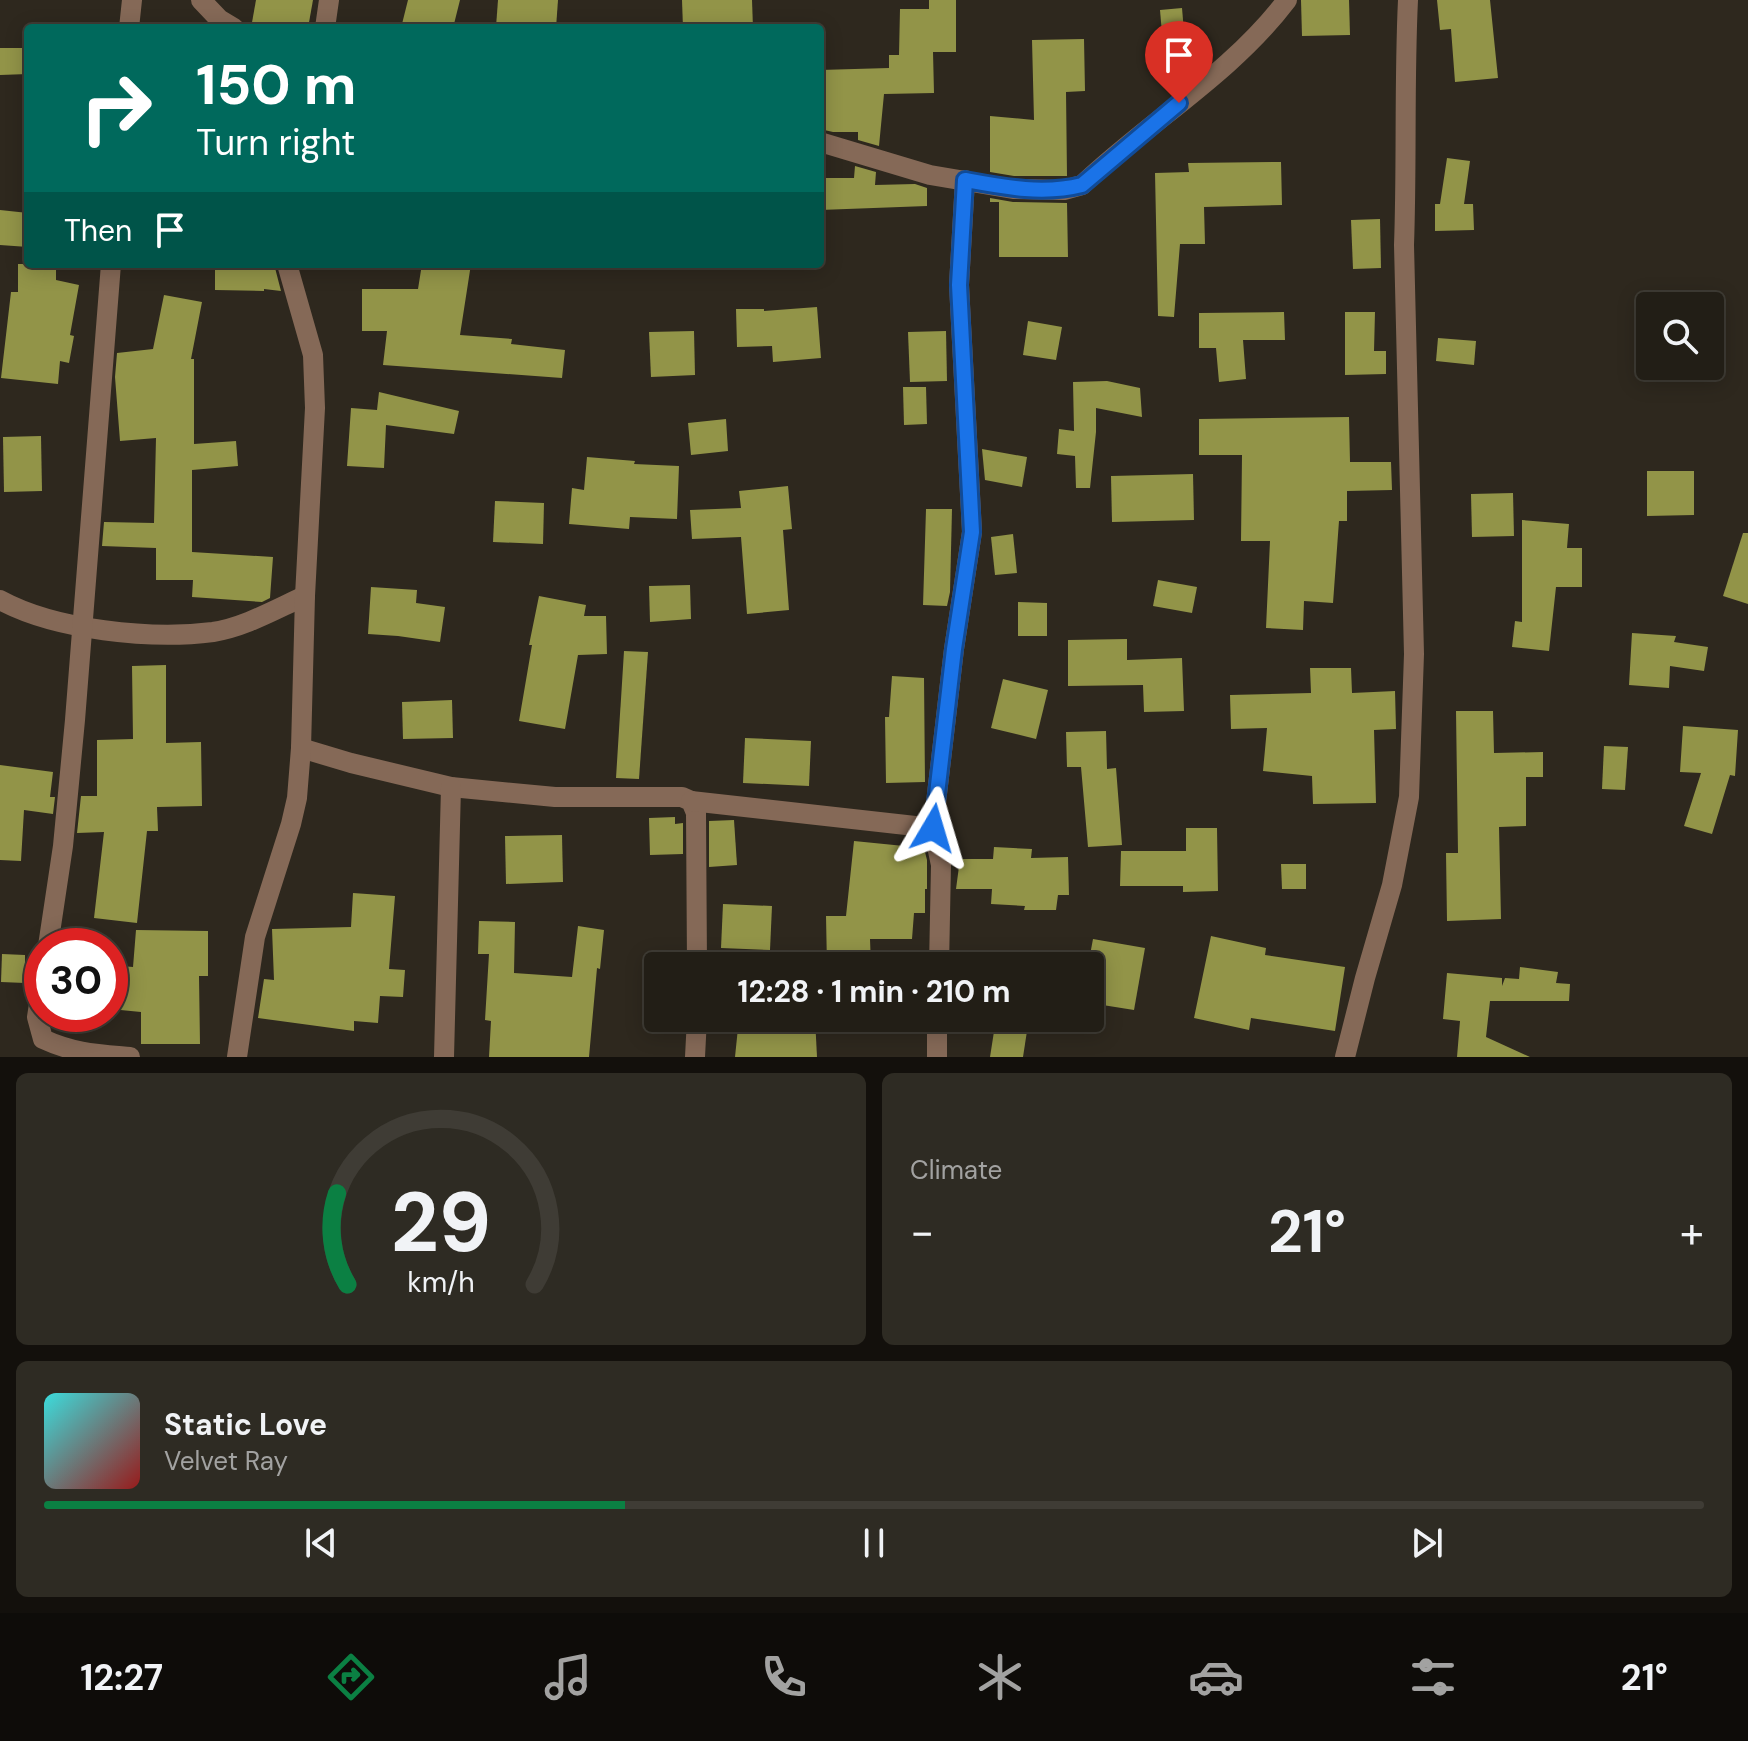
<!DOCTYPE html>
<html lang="en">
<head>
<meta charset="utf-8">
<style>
	:root { --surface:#221e16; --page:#2e2b23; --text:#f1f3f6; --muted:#a2a2a1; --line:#3f3c35; --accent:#0b8043 }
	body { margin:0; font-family:"DM Sans",sans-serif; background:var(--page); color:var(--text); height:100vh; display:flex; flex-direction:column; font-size:30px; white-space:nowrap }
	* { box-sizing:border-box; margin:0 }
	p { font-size:26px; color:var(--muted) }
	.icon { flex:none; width:44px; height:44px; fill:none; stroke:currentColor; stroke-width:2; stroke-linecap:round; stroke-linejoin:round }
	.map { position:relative; height:1057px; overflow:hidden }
	.panel { display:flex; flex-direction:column; gap:16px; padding:16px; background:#13100c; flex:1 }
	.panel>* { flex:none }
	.banner { position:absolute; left:24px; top:24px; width:800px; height:244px; border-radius:8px; box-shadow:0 4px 20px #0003,0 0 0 2px var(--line); background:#00695c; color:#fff; overflow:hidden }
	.buttons { position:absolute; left:1636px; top:292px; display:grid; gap:16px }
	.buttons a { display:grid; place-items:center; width:88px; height:88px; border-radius:8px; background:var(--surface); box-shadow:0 4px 20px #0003,0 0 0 2px var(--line); font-size:40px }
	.speed { position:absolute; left:24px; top:928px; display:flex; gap:16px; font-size:40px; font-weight:700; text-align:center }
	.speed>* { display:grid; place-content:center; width:104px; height:104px; border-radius:50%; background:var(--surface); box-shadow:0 4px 20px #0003,0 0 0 2px var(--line); line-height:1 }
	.speed .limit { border:12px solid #d22; background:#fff; color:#111 }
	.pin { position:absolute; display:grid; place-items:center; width:68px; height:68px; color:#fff; margin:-82px -34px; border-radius:50% 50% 50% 0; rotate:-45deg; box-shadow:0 0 8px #0007 }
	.pin .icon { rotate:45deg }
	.me { position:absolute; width:88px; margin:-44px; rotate:7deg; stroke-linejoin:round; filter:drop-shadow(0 0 6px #0008) }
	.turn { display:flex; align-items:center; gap:28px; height:168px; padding:0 40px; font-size:36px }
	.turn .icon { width:104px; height:104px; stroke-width:2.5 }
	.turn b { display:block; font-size:56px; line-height:68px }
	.then { display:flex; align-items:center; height:76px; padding:0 40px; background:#0003; gap:16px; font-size:30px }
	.big { font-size:60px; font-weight:700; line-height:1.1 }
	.panel .card { flex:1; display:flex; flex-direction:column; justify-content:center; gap:12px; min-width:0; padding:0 28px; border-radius:12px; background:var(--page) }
	.panel .dial { align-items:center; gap:0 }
	.dial svg { height:208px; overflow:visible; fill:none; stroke:var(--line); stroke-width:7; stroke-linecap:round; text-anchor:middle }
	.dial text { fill:var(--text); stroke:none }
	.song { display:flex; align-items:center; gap:24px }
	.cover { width:96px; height:96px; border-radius:12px; background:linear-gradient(135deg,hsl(180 70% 55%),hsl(0 70% 35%)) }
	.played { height:8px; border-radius:4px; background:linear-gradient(90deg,var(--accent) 35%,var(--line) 35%) }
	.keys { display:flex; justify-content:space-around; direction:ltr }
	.heat { display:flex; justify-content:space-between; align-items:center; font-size:44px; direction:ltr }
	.panel .tiles { flex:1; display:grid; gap:16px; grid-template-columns:1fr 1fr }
	.card:last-child { grid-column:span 2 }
	.trip { position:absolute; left:644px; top:952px; width:460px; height:80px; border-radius:8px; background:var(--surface); box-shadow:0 4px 20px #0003,0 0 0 2px var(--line); font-weight:700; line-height:80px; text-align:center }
	.dock { display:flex; height:128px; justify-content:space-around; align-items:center; background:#0e0c09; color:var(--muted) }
	.dock .icon { width:56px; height:56px }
	.dock .active { color:var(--accent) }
	.dock b { font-size:36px; color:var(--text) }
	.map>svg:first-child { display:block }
</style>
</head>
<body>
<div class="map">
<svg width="1748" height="1057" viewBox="0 0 1748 1057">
	<rect width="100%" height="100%" fill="#2e281e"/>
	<g fill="#929448">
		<path d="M 256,0 L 313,0 L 308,28 L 251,28 Z"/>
		<path d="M 408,0 L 460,0 L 453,28 L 401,28 Z"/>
		<path d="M 498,0 L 558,0 L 556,28 L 496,27 Z"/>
		<path d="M 682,0 L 752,0 L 753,28 L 683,28 Z"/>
		<path d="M 929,0 L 956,0 L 956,52 L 933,52 L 934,93 L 884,94 L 879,146 L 858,140 L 858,132 L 833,132 L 820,129 L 820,70 L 889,68 L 889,55 L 899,55 L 900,9 L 929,9 Z"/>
		<path d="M 1301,0 L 1349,0 L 1350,35 L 1302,36 Z"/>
		<path d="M 1437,0 L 1490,0 L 1498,78 L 1455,82 L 1451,29 L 1440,30 Z"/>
		<path d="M 1182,8 L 1185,43 L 1163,45 L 1160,10 Z"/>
		<path d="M 1084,39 L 1085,91 L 1066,92 L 1067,176 L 1014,176 L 990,172 L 990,116 L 1034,120 L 1032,40 Z"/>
		<path d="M 0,48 L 28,48 L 28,74 L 0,75 Z"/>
		<path d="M 1447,158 L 1470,161 L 1464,204 L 1473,204 L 1474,230 L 1435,231 L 1435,204 L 1440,204 Z"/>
		<path d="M 1281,162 L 1282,205 L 1204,207 L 1205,244 L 1180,244 L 1174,317 L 1158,316 L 1155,173 L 1189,172 L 1188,163 Z"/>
		<path d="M 855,166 L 876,172 L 875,185 L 915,184 L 927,188 L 927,206 L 820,210 L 820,178 L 854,178 Z"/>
		<path d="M 990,198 L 1013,202 L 1067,203 L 1068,257 L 999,257 L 999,202 L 990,202 Z"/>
		<path d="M 0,210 L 28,213 L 28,247 L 0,245 Z"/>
		<path d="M 1380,219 L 1381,268 L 1353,269 L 1351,220 Z"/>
		<path d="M 18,264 L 56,264 L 56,280 L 79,285 L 70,335 L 74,336 L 69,363 L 60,361 L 58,384 L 1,378 L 11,292 L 18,292 Z"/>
		<path d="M 215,264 L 274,264 L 281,291 L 264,289 L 264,291 L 215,290 Z"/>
		<path d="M 422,264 L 471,264 L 460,335 L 512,339 L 511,344 L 565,350 L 562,378 L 383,365 L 387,331 L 362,331 L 362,289 L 418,289 Z"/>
		<path d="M 164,295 L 202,302 L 191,359 L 194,359 L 194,444 L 236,441 L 238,466 L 192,470 L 192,552 L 273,557 L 270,598 L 262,602 L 192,597 L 193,580 L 156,580 L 156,548 L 102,546 L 104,522 L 154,523 L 156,438 L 120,441 L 115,377 L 117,353 L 153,349 Z"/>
		<path d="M 817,307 L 821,358 L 773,362 L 772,346 L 737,347 L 736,309 L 764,309 L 764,311 Z"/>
		<path d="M 1284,312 L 1285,340 L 1243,340 L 1246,379 L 1219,382 L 1216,348 L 1199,348 L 1199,313 Z"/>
		<path d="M 1345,312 L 1375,312 L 1374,351 L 1386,351 L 1386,374 L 1345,375 Z"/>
		<path d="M 1028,321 L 1062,327 L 1056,360 L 1023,355 Z"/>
		<path d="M 694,331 L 695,375 L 651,377 L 649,332 Z"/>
		<path d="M 946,331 L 947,381 L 910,382 L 908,332 Z"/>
		<path d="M 1438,338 L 1476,341 L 1474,365 L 1436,361 Z"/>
		<path d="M 1107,381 L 1140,388 L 1142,417 L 1096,408 L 1096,432 L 1090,488 L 1076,488 L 1075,456 L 1057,454 L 1059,429 L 1074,431 L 1073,382 Z"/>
		<path d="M 903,387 L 926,387 L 927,424 L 904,425 Z"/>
		<path d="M 379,392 L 459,411 L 454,434 L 386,425 L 384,468 L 347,466 L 351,408 L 377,410 Z"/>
		<path d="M 1349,417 L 1350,462 L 1391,462 L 1392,490 L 1347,491 L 1347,521 L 1339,521 L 1333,603 L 1304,601 L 1303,630 L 1266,628 L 1270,541 L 1241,541 L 1242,455 L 1199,455 L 1199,419 Z"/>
		<path d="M 726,419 L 728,451 L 691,455 L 688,423 Z"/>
		<path d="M 41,436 L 42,491 L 4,492 L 3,437 Z"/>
		<path d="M 982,449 L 1027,457 L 1022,487 L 985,480 Z"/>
		<path d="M 587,457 L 635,461 L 634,464 L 679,466 L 677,519 L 630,517 L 629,529 L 569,524 L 572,488 L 584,490 Z"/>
		<path d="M 1647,471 L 1694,471 L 1694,515 L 1647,516 Z"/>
		<path d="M 1193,474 L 1194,520 L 1112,522 L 1111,476 Z"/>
		<path d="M 788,486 L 792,529 L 783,530 L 789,610 L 747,614 L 741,537 L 692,539 L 690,510 L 741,508 L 739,491 Z"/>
		<path d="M 1513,493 L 1514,536 L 1472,537 L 1471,494 Z"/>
		<path d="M 495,501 L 544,503 L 543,544 L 493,542 Z"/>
		<path d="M 926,509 L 952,509 L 950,592 L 947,606 L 923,605 Z"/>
		<path d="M 1522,520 L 1569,524 L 1567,548 L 1582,548 L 1582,587 L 1556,587 L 1549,651 L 1512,647 L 1515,621 L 1522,622 Z"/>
		<path d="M 1743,533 L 1748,533 L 1748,604 L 1723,596 Z"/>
		<path d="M 1013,534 L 1017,573 L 995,575 L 991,537 Z"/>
		<path d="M 1158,580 L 1197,587 L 1192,613 L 1153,606 Z"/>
		<path d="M 690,585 L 691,619 L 650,622 L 649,586 Z"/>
		<path d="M 371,587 L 417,590 L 416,603 L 445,607 L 440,642 L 398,636 L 368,634 Z"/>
		<path d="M 539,596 L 586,605 L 584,616 L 606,616 L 607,654 L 578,655 L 565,729 L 519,721 L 532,645 L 529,645 Z"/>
		<path d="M 1018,602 L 1047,603 L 1047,636 L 1018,636 Z"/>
		<path d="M 1632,633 L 1676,636 L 1674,642 L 1708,647 L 1704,671 L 1670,666 L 1669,688 L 1629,685 Z"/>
		<path d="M 1127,639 L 1127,660 L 1182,658 L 1184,711 L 1144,712 L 1143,685 L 1068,686 L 1068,640 Z"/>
		<path d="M 624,651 L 648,652 L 639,779 L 616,778 Z"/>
		<path d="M 166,665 L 166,743 L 201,742 L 202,806 L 157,807 L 158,831 L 147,831 L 137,923 L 94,918 L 104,832 L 77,833 L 81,796 L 97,796 L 97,740 L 133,739 L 132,666 Z"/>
		<path d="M 1310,668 L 1351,668 L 1352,693 L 1395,691 L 1396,729 L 1374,730 L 1376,803 L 1313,804 L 1312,776 L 1263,771 L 1267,728 L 1231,729 L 1230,695 L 1311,693 Z"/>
		<path d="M 892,676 L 924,678 L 925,782 L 886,783 L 885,717 L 889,717 Z"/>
		<path d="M 1003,679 L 1048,690 L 1036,739 L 991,728 Z"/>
		<path d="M 452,700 L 453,738 L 403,739 L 402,702 Z"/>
		<path d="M 1456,711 L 1493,711 L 1494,753 L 1543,752 L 1543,777 L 1526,777 L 1526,826 L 1499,827 L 1501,919 L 1447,921 L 1446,853 L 1458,853 Z"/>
		<path d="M 1683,726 L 1738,730 L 1735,776 L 1730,775 L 1712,834 L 1684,826 L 1701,773 L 1680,772 Z"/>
		<path d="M 1106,731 L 1107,769 L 1116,768 L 1122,845 L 1088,847 L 1081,767 L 1067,767 L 1066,732 Z"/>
		<path d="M 745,738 L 811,741 L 809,786 L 743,783 Z"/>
		<path d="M 1604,746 L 1628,747 L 1625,790 L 1602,789 Z"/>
		<path d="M 0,765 L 53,772 L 50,797 L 55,797 L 53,814 L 24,810 L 21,861 L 0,860 Z"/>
		<path d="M 675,817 L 675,824 L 683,823 L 683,854 L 650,855 L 649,818 Z"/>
		<path d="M 734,820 L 737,865 L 709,867 L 709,821 Z"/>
		<path d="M 1186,828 L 1217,828 L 1218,891 L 1183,892 L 1183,886 L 1120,886 L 1121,851 L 1186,851 Z"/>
		<path d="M 562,835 L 563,882 L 506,884 L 505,836 Z"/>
		<path d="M 854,841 L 924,848 L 927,860 L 927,889 L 925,889 L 925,913 L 914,913 L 912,939 L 870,939 L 871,966 L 827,966 L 826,916 L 846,916 Z"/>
		<path d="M 994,847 L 1032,849 L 1031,858 L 1068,857 L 1069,895 L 1058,895 L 1056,910 L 1024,910 L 1025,906 L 991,904 L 992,889 L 956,889 L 960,859 L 993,859 Z"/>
		<path d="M 1281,864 L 1306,864 L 1306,889 L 1282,889 Z"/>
		<path d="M 353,893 L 395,896 L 389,969 L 405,970 L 403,997 L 380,996 L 378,1023 L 354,1021 L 354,1031 L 258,1018 L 264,979 L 274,980 L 272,929 L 351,927 Z"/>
		<path d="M 723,904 L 772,906 L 770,950 L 721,948 Z"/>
		<path d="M 479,921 L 515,922 L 514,973 L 572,977 L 578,926 L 604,930 L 600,969 L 597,968 L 589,1057 L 489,1057 L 491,1021 L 485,1020 L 489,954 L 478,954 Z"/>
		<path d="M 136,930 L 208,931 L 208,976 L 199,976 L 200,1044 L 141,1044 L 141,1012 L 110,1009 L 110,965 L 133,967 Z"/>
		<path d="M 1211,936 L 1266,948 L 1265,955 L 1345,967 L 1335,1031 L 1251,1018 L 1249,1030 L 1194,1018 Z"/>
		<path d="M 1093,939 L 1145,948 L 1134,1010 L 1090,1003 L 1090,955 Z"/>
		<path d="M 2,954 L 25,955 L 25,983 L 1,982 Z"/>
		<path d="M 1520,967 L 1558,972 L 1556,983 L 1570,984 L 1569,1001 L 1490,1001 L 1486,1037 L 1530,1057 L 1457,1057 L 1460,1021 L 1443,1019 L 1447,973 L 1502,978 L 1502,986 L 1505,978 L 1519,979 Z"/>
		<path d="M 739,1018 L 815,1018 L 817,1057 L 735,1057 Z"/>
		<path d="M 995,1025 L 1027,1031 L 1023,1057 L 990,1057 Z"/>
	</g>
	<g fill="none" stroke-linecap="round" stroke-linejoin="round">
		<g stroke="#856957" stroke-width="20">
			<path d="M 201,0 L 219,19 L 234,28"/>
			<path d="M 129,28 L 132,0"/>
			<path d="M 325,28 L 329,0"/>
			<path d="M 820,142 L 930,175 L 1013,189 L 1064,190 L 1082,185 C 1148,122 1231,74 1287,0"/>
			<path d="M 0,600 C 55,630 151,640 213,632 C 245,627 276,609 305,596"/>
			<path d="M 301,748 L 351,763 L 451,787 L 555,797 L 682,797 L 691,801 L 696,813 L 697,966"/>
			<path d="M 691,801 L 933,828"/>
			<path d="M 48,946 L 63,846 L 75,720 L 111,264"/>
			<path d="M 939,966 L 941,865 L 933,828 L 954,649 L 972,532 L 959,285 L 965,180"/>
			<path d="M 42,985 L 37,1017 L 43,1039 C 73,1053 97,1054 130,1057"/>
			<path d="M 237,1057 L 255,937 L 291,824 L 297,798 L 301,748 L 305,596 L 315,408 L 313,355 L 287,264"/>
			<path d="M 444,1057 L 451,787"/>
			<path d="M 695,1057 L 697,1018"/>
			<path d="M 937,1057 L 937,1018"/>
			<path d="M 1345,1057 L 1365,978 L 1392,885 L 1409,797 L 1414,654 L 1404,245 C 1407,163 1404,82 1408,0"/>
		</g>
	</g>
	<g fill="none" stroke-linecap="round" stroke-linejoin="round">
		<g stroke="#114b97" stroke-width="20">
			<path id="route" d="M 933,828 L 954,649 L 972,532 L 959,285 L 965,180 C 1003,187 1043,195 1082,185 L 1179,103"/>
		</g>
		<use href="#route" stroke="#1a73e8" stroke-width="14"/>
	</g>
</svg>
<div class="buttons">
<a><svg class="icon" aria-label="search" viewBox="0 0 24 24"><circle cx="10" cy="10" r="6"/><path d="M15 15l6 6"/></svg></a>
</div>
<div class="speed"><div class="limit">30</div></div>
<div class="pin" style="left:1179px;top:103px;background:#d93025"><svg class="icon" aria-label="arrive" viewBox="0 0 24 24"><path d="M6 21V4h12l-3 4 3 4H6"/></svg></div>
<svg class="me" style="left:933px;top:828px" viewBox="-20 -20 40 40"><path d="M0-17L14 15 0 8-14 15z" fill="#1a73e8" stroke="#fff" stroke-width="4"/></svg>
<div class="trip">12:28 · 1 min · 210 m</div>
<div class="banner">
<div class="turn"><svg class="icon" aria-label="right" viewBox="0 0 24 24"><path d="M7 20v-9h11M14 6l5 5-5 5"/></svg><div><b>150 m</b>Turn right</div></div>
<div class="then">Then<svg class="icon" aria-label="arrive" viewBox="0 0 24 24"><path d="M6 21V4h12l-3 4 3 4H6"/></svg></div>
</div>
</div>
<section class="panel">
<div class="tiles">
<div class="card dial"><svg viewBox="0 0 100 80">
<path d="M14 69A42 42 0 1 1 86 69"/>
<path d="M14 69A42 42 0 0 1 10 34" stroke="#0b8043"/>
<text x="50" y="56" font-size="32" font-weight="700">29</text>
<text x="50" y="72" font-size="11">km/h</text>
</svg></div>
<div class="card"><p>Climate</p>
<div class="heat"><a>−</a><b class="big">21°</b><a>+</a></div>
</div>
<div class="card">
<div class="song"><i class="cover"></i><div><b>Static Love</b><p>Velvet Ray</p></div></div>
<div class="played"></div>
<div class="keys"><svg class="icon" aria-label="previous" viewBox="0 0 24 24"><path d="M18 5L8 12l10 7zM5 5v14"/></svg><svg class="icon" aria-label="pause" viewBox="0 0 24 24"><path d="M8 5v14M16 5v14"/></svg><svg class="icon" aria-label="next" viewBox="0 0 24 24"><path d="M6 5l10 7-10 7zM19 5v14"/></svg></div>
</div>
</div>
</section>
<nav class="dock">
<b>12:27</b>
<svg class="icon active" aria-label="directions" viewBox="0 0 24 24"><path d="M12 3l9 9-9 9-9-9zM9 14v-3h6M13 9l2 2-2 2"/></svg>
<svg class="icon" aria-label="music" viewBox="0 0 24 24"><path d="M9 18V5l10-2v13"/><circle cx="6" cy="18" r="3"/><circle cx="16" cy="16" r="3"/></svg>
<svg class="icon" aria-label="phone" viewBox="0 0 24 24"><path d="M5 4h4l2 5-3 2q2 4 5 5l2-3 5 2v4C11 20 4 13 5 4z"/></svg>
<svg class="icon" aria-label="climate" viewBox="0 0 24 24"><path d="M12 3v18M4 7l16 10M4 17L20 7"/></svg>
<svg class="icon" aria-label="car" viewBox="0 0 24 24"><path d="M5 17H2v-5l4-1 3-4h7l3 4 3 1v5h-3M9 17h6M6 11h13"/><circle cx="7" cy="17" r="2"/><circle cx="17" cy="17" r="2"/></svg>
<svg class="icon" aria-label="filters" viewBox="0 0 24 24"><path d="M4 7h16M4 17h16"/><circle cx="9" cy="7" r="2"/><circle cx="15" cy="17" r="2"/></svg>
<b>21°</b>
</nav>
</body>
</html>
